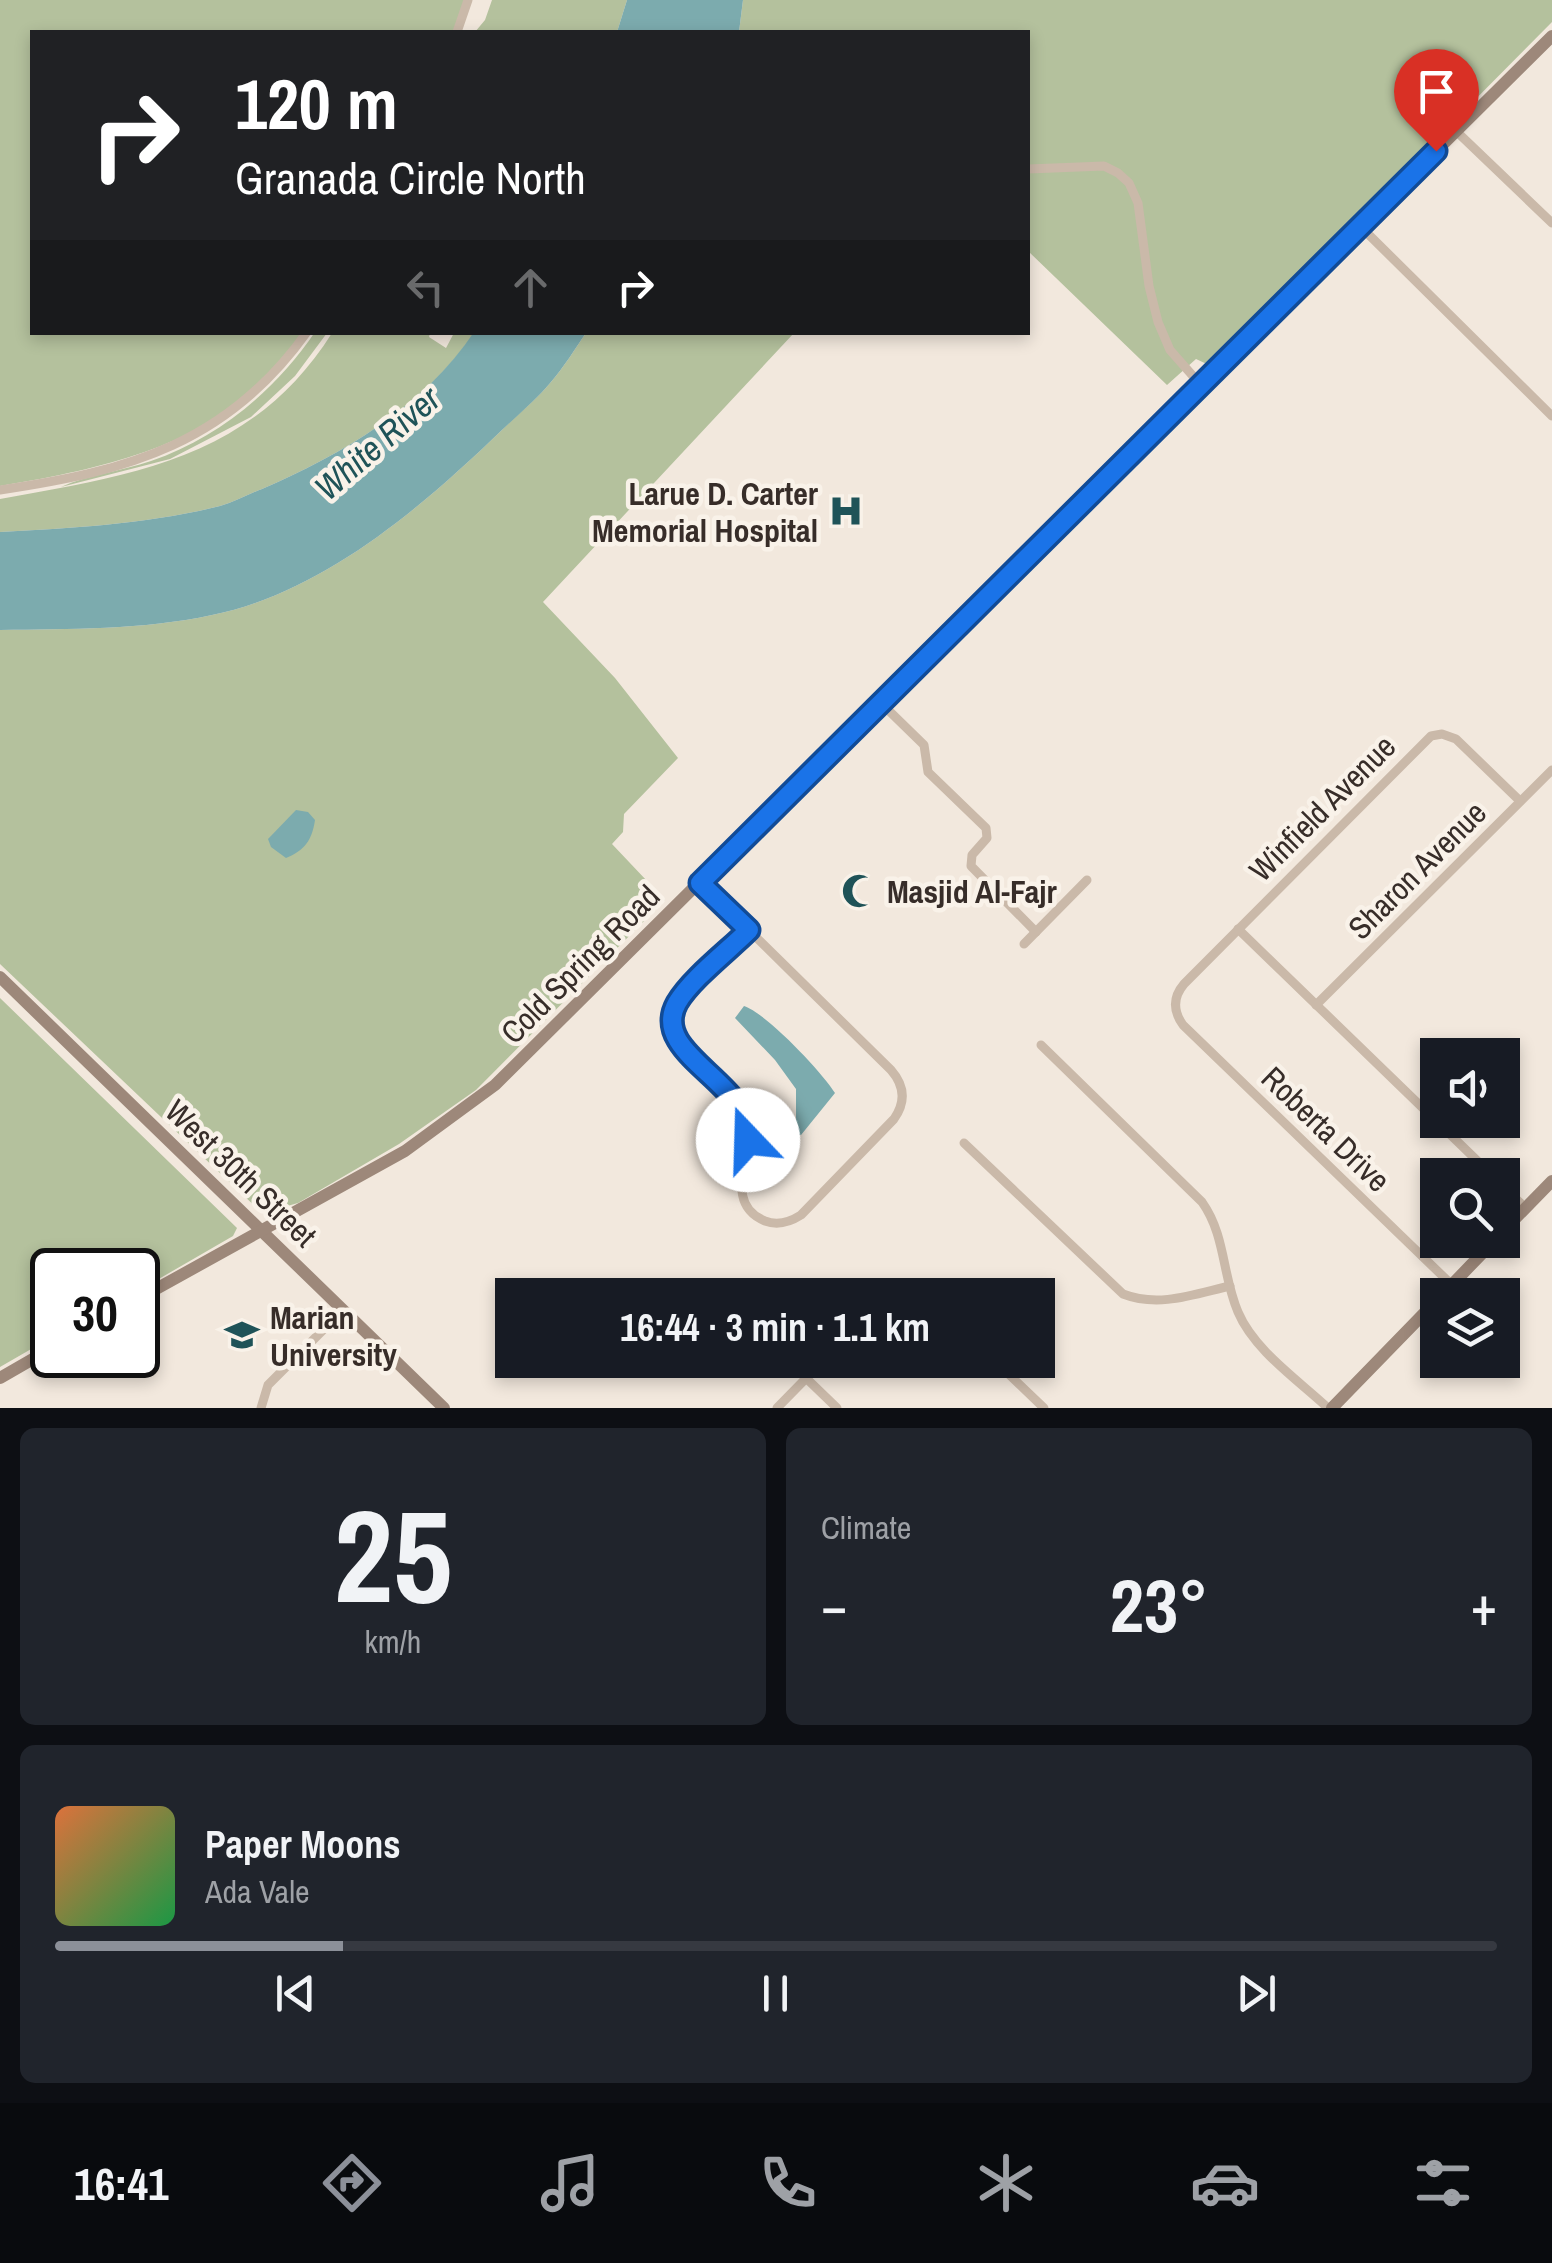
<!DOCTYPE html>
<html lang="en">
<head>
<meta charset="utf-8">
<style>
	:root { --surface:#171b24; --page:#20242c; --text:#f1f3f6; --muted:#9ea1a6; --line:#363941; --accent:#8c9099 }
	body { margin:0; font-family:"Archivo Narrow",sans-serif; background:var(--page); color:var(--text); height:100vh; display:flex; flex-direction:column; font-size:38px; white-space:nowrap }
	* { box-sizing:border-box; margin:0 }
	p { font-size:32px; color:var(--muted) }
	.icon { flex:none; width:55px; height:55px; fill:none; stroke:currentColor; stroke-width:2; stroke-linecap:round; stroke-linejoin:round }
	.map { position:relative; height:1408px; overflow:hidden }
	.panel { display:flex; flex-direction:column; gap:20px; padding:20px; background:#0d0f14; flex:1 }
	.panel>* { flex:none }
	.guide { position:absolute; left:30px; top:30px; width:1000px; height:305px; border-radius:0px; box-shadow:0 5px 15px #0003; background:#202124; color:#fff; overflow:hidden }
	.buttons { position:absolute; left:1420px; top:1038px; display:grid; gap:20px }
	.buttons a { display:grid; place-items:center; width:100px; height:100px; border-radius:0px; background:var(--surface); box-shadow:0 5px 15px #0003; font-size:50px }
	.speed { position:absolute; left:30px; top:1248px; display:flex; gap:20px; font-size:50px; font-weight:700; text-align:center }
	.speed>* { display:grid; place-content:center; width:130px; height:130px; border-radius:50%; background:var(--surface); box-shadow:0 5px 15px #0003; line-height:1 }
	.speed .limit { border:5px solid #111; border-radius:15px; background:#fff; color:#111 }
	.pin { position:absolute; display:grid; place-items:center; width:85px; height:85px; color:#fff; margin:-102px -42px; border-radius:50% 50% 50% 0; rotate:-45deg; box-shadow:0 0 10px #0007 }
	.pin .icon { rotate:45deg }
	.me { position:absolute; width:110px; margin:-55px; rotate:339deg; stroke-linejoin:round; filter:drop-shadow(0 0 8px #0008) }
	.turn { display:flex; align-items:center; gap:35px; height:210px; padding:0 40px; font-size:45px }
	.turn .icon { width:130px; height:130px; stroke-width:2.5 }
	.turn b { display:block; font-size:70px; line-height:85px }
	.lanes { display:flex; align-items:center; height:95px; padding:0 40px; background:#0003; justify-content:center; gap:50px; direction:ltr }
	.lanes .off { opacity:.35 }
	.big { font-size:75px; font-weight:800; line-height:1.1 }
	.panel .widget { flex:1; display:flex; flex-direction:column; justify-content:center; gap:15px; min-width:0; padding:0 35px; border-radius:15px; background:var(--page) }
	.panel .dial { align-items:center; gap:0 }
	.dial b { font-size:130px; line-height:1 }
	.song { display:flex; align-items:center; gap:30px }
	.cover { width:120px; height:120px; border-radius:15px; background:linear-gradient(135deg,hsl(20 70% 55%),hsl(140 70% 35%)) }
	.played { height:10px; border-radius:5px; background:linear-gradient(90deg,var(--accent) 20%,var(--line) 20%) }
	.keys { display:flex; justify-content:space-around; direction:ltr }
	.heat { display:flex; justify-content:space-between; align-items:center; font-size:55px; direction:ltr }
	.panel .tiles { flex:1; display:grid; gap:20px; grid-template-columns:1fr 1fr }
	.widget:last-child { grid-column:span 2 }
	.trip { position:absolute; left:495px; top:1278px; width:560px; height:100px; border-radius:0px; background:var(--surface); box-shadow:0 5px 15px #0003; font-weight:800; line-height:100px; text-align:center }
	.menu { display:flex; height:160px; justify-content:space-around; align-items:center; background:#090b0e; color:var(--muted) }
	.menu .icon { width:70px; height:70px }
	.menu .current { color:var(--accent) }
	.menu b { font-size:45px; color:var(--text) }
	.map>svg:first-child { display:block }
</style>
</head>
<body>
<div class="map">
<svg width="1552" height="1408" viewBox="0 0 1552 1408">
	<rect width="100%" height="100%" fill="#f2e8dd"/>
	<g fill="#b4c19d">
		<path d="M 0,0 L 467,0 L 455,32 L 32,32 L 32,332 L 301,333 C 238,440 113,467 0,486 Z"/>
		<path d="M 492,0 L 627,0 L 617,32 L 475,32 L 485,20 Z"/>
		<path d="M 743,0 L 1552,0 L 1552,22 L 1211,366 L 1196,359 L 1167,385 L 1028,251 L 1028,32 L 739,32 Z"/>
		<path d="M 315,332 L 327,333 L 295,376 L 251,417 L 170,459 L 61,487 C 87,475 122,471 151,461 C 218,438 275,391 315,332 Z"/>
		<path d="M 332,333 L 430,333 L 429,337 L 446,348 L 454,333 L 474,333 C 425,406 341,455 262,489 C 248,494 234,502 220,506 C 148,524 73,528 0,532 L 0,499 C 135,475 253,458 332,333 Z"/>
		<path d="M 586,333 L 794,333 L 543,602 L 615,678 L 678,758 L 624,814 L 623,832 L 612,844 L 665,900 L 476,1090 L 399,1144 L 298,1203 L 262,1213 L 0,964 L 0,630 C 70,629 143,630 212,615 C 324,592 422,507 502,430 C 518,414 537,399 551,382 C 564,367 575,349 586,333 Z"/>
		<path d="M 0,998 L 237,1228 L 233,1236 L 138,1291 L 138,1270 L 52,1270 L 52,1337 L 0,1367 Z"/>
	</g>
	<g fill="#7cabae">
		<path d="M 627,0 L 743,0 L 739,32 L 617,32 Z"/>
		<path d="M 474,332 L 586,333 C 575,349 564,367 551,382 C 537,399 519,414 502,430 C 422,507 324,592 212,615 C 143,630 70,629 0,630 L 0,532 C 73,528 148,524 220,506 C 234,502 248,494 262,489 C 341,455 425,406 474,332 Z"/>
		<path d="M 296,810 L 308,812 L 315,820 C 312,840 305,850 286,858 L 271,847 L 268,839 Z"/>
		<path d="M 744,1006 C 766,1013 822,1072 835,1093 L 801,1135 L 796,1135 L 796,1089 L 775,1060 L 735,1018 Z"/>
	</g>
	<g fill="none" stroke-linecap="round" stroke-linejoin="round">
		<g stroke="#cab9a9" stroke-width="9">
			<path d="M 457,32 L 468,0"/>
			<path d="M 1456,131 L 1552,223"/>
			<path d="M 1028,169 L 1104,166 L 1118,173 L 1129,183 L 1138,203 L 1149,286 L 1158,322 L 1170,350 L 1200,384"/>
			<path d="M 1360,226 L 1552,416"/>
			<path d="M 0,490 C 129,471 228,443 307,332"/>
			<path d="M 882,704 L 924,745 L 928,772 L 986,828 L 987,838 L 972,855 L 971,866 L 1036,932"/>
			<path d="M 701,883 C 764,945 828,1008 891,1070 C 905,1086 906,1102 894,1119 L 801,1215 C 790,1222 778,1226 765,1221 C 714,1200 767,1137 739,1104 C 719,1081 667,1048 673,1015 C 678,990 730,949 749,930"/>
			<path d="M 1238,929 L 1492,1175"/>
			<path d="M 1024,944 L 1087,880"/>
			<path d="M 1316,1005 L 1552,770"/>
			<path d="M 1041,1045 L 1202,1202 C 1226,1236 1222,1275 1238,1312 C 1254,1350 1298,1380 1328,1408"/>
			<path d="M 964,1143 L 1123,1294 C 1159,1308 1195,1294 1230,1286"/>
			<path d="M 1502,1186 L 1526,1208"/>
			<path d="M 1452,1285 L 1183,1025 C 1173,1011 1173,997 1184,984 L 1431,736 L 1442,734 L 1456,739 L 1520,801"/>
			<path d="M 888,1295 L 905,1283 L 918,1286 L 928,1295"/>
			<path d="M 994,1360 L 1044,1408"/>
			<path d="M 806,1378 L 837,1408"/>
			<path d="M 261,1408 L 268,1385 L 343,1310"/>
			<path d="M 777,1408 L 824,1360"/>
		</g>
		<g stroke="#9d887a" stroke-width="12">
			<path d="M 0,977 L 444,1408"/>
			<path d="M 1502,1232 L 1552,1181"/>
			<path d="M 1442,1295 L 1495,1240"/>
			<path d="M 138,1299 L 405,1151 L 495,1085 L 1552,36"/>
			<path d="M 0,1378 L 52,1348"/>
			<path d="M 1332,1408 L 1438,1299"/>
		</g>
	</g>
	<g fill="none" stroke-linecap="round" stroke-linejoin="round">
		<g stroke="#114b97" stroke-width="25">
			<path id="route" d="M 748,1140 C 756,1084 648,1055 677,1003 C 691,979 728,951 749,930 L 700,883 L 1436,151"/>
		</g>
		<use href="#route" stroke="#1a73e8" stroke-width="18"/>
	</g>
	<defs>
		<g id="hospital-bare" transform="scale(2.7)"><path d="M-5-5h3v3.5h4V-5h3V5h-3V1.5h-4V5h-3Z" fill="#1f5358" stroke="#f9f2e9" stroke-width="2.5" paint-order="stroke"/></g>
		<g id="mosque-bare" transform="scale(2.7)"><path d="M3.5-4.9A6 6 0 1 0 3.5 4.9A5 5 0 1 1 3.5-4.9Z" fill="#1f5358" stroke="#f9f2e9" stroke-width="2.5" paint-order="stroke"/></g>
		<g id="university-bare" transform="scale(2.7)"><path d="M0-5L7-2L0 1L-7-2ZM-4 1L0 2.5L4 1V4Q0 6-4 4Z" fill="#1f5358" stroke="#f9f2e9" stroke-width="2.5" paint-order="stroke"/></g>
	</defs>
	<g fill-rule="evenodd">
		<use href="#hospital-bare" x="846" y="511"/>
		<use href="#mosque-bare" x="859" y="891"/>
		<use href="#university-bare" x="242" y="1335"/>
	</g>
	<g text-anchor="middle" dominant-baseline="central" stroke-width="9" stroke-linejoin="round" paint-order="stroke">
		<g font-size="32" font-weight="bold" fill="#372d29" stroke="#f9f2e9" text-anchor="start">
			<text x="818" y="493" text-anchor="end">Larue D. Carter<tspan x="818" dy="37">Memorial Hospital</tspan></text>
			<text x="887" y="891">Masjid Al-Fajr</text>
			<text x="270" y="1317">Marian<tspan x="270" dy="37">University</tspan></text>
		</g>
		<g font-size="32" fill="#372d29" stroke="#f9f2e9">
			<text transform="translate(1322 808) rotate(-45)">Winfield Avenue</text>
			<text transform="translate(1417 870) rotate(-45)">Sharon Avenue</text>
			<text transform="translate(580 964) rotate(-45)">Cold Spring Road</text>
			<text transform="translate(1326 1129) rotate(44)">Roberta Drive</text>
			<text transform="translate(241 1173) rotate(44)">West 30th Street</text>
		</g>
		<g font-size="35" font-style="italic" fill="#1f5358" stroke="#f9f2e9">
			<text transform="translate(377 443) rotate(-41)">White River</text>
		</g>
	</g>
</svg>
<div class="buttons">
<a><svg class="icon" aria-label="sound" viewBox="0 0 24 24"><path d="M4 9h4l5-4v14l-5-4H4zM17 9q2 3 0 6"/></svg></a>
<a><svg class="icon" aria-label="search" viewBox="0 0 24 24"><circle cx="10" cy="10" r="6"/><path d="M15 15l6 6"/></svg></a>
<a><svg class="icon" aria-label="layers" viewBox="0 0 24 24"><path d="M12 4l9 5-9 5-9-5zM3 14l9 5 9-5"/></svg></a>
</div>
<div class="speed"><div class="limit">30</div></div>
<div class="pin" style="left:1436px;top:151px;background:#d93025"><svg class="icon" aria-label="arrive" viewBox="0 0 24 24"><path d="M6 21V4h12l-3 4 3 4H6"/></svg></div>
<svg class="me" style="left:748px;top:1140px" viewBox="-20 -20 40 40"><circle r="19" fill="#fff"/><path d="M0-13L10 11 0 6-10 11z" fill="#1a73e8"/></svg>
<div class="trip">16:44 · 3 min · 1.1 km</div>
<div class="guide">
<div class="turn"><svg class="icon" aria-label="right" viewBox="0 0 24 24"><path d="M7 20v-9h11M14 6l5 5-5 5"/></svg><div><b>120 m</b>Granada Circle North</div></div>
<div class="lanes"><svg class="icon off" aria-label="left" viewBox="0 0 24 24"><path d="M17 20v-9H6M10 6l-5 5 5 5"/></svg><svg class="icon off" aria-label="ahead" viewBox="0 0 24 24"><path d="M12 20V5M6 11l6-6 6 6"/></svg><svg class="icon" aria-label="right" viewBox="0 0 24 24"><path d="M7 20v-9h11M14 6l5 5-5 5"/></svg></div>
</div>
</div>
<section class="panel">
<div class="tiles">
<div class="widget dial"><b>25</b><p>km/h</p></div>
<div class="widget"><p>Climate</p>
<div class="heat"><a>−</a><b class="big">23°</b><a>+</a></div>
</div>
<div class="widget">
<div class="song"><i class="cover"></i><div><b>Paper Moons</b><p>Ada Vale</p></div></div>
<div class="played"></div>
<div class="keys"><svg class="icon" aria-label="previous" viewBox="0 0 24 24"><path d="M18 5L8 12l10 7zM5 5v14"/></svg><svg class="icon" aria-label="pause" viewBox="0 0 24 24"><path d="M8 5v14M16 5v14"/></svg><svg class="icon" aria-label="next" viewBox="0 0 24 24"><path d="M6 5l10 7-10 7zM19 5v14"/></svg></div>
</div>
</div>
</section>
<nav class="menu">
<b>16:41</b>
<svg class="icon current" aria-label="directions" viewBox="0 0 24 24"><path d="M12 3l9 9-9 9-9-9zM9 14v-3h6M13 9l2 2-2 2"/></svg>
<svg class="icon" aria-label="music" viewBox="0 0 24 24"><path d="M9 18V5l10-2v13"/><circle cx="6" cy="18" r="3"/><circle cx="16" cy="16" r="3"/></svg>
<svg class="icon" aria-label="phone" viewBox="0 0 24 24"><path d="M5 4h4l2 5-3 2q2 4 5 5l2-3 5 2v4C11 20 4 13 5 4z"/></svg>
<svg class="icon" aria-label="climate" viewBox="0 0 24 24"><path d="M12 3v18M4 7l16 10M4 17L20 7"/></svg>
<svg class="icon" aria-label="car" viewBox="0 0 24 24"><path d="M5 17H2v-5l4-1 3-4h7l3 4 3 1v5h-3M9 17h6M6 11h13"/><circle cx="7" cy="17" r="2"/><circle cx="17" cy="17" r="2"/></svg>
<svg class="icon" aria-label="filters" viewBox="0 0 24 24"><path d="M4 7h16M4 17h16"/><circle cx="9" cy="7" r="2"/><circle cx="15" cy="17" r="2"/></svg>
</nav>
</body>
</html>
